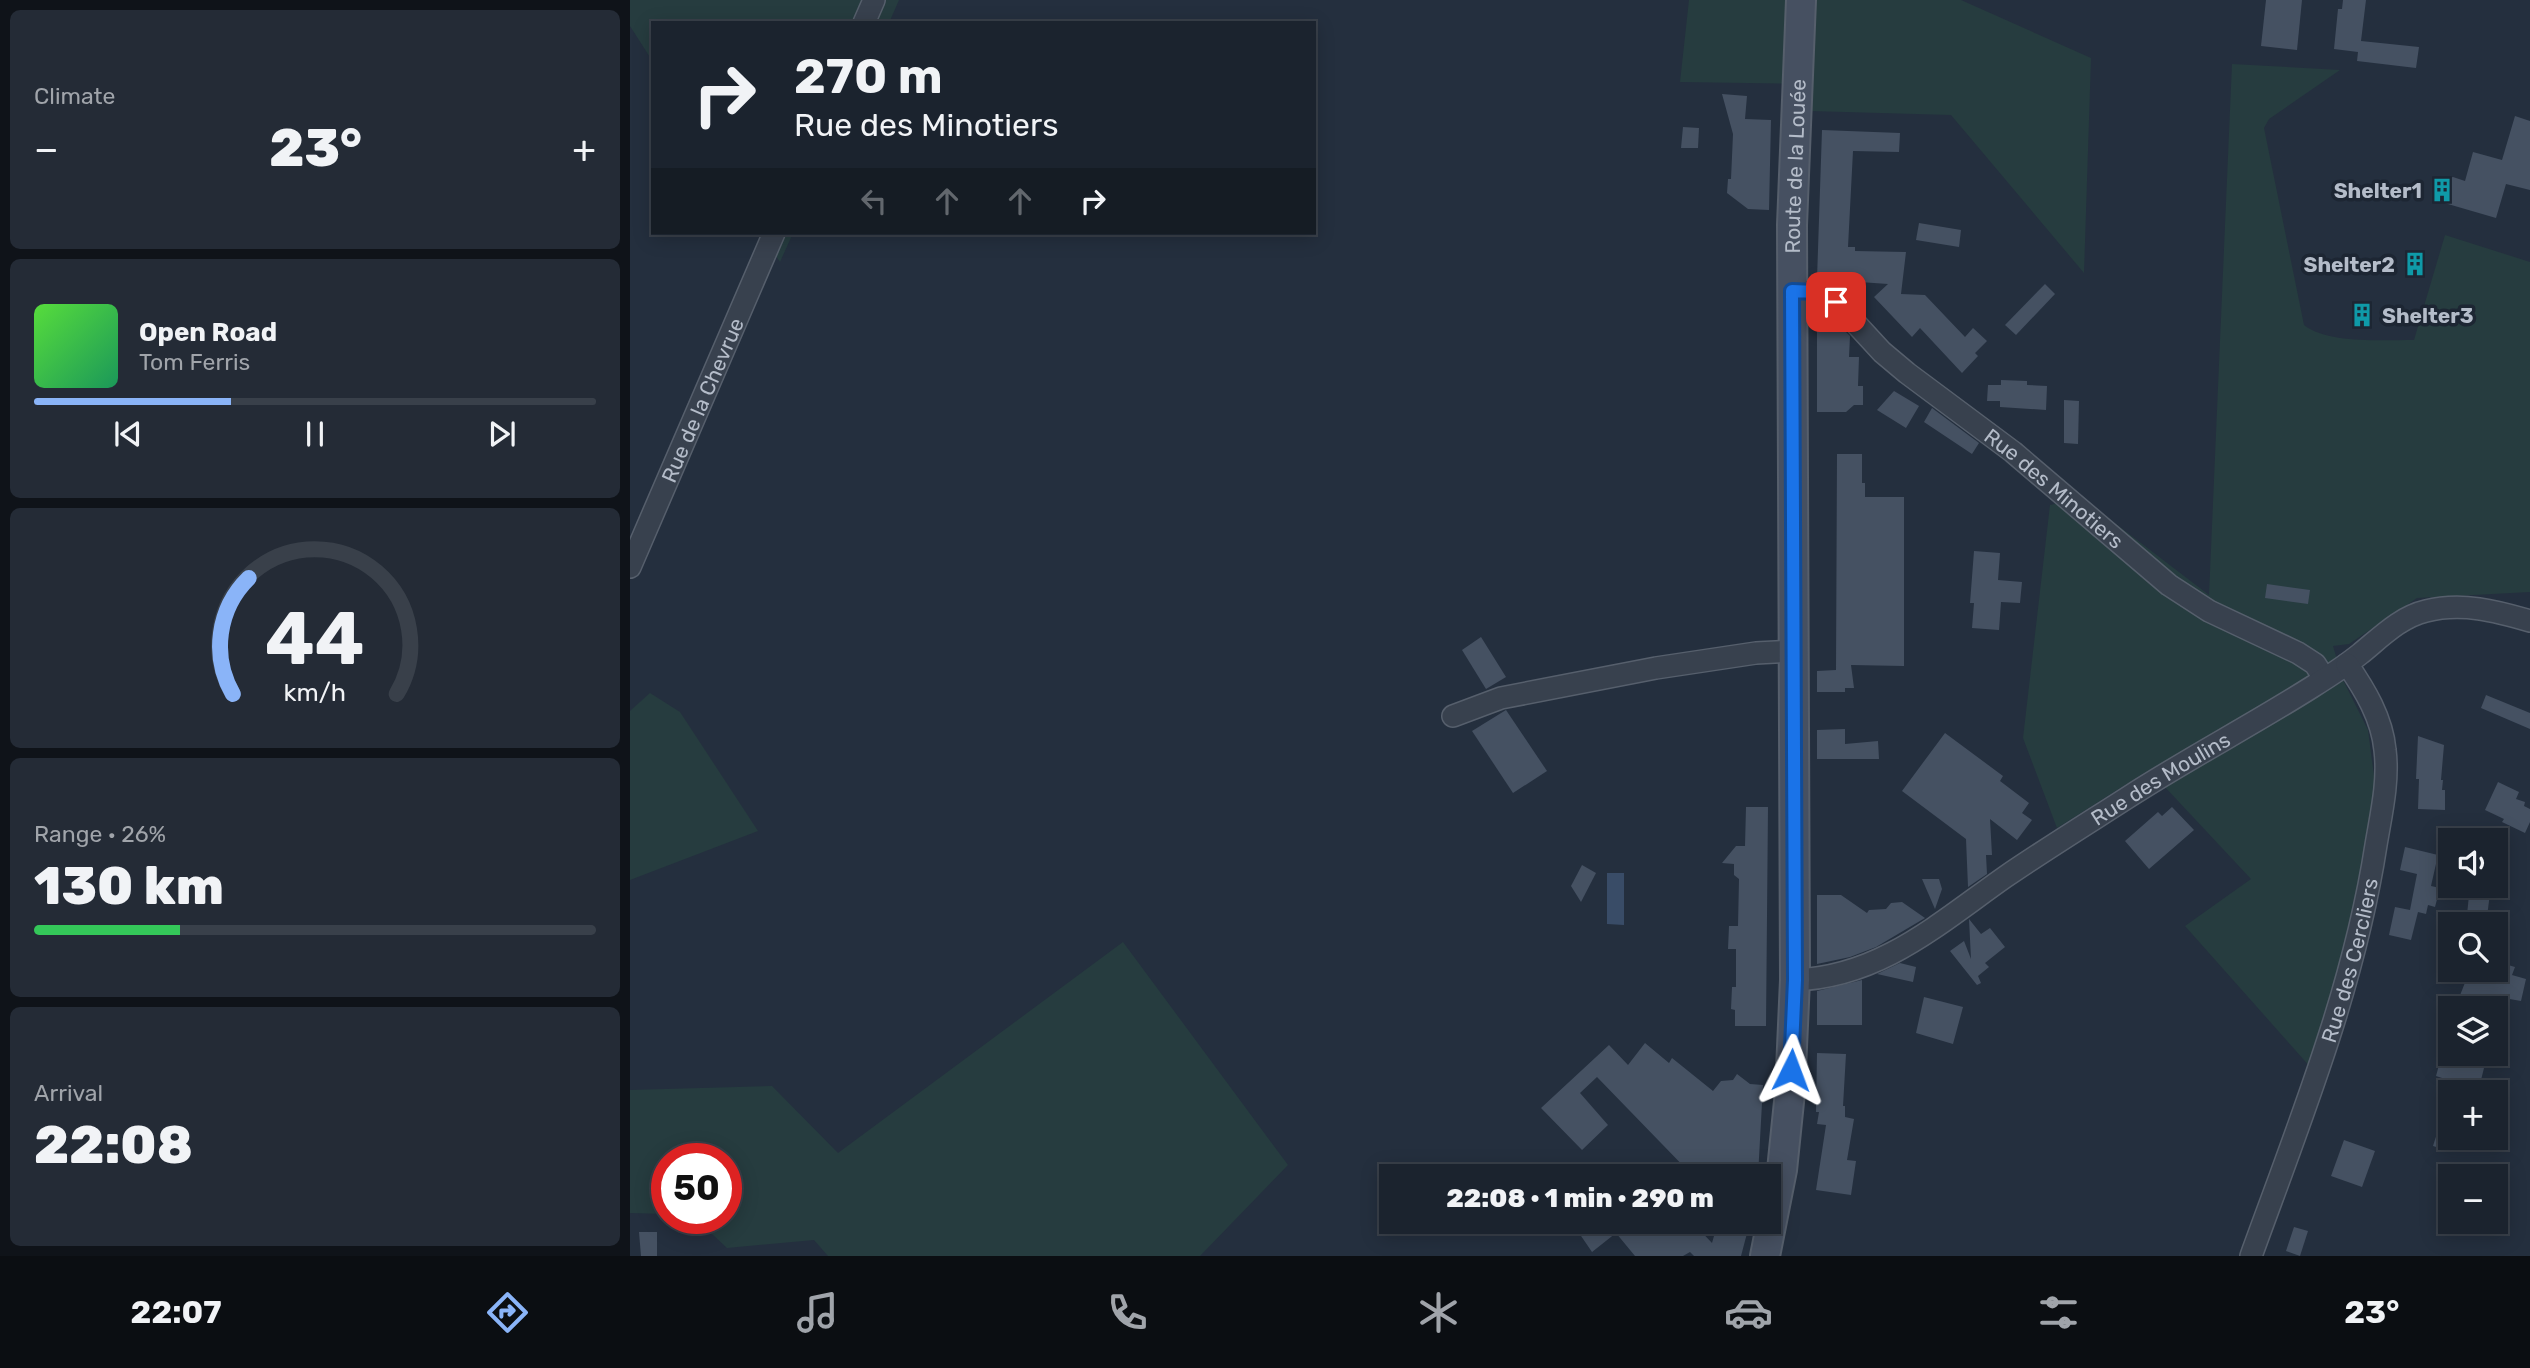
<!DOCTYPE html>
<html lang="en">
<head>
<meta charset="utf-8">
<style>
	:root { --surface:#1b232e; --page:#242b36; --text:#f1f3f6; --muted:#a0a4aa; --line:#39404a; --accent:#8ab4f8 }
	body { margin:0; font-family:Rubik,sans-serif; background:var(--page); color:var(--text); height:100vh; display:flex; flex-direction:column; font-size:26px; white-space:nowrap }
	* { box-sizing:border-box; margin:0 }
	p { font-size:23px; color:var(--muted) }
	.icon { flex:none; width:38px; height:38px; fill:none; stroke:currentColor; stroke-width:2; stroke-linecap:round; stroke-linejoin:round }
	.map { position:relative; flex:1; overflow:hidden }
	.sheet { display:flex; flex-direction:column; gap:10px; padding:10px; background:#0f1319; width:630px }
	.sheet>* { flex:none }
	.hud { position:absolute; left:21px; top:21px; width:665px; height:214px; border-radius:0px; box-shadow:0 4px 18px #0003,0 0 0 2px var(--line); background:#1b232e; color:var(--text); overflow:hidden }
	.buttons { position:absolute; left:1808px; top:828px; display:grid; gap:14px }
	.buttons a { display:grid; place-items:center; width:70px; height:70px; border-radius:0px; background:var(--surface); box-shadow:0 4px 18px #0003,0 0 0 2px var(--line); font-size:35px }
	.speed { position:absolute; left:21px; top:1143px; display:flex; gap:14px; font-size:35px; font-weight:700; text-align:center }
	.speed>* { display:grid; place-content:center; width:91px; height:91px; border-radius:50%; background:var(--surface); box-shadow:0 4px 18px #0003,0 0 0 2px var(--line); line-height:1 }
	.speed .limit { border:10px solid #d22; background:#fff; color:#111 }
	.pin { position:absolute; display:grid; place-items:center; width:60px; height:60px; color:#fff; margin:-30px; border-radius:14px; box-shadow:0 4px 10px #0006 }
	.me { position:absolute; width:77px; margin:-38px; rotate:3deg; stroke-linejoin:round; filter:drop-shadow(0 0 5px #0008) }
	.turn { display:flex; align-items:center; gap:24px; height:147px; padding:0 28px; font-size:32px }
	.turn .icon { width:91px; height:91px; stroke-width:2.5 }
	.turn b { display:block; font-size:49px; line-height:60px }
	.lanes { display:flex; align-items:center; height:66px; padding:0 28px; background:#0003; justify-content:center; gap:35px; direction:ltr }
	.lanes .off { opacity:.35 }
	.big { font-size:52px; font-weight:800; line-height:1.1 }
	.sheet .widget { flex:1; display:flex; flex-direction:column; justify-content:center; gap:10px; min-width:0; padding:0 24px; border-radius:10px; background:var(--page) }
	.sheet .dial { align-items:center; gap:0 }
	.dial svg { height:182px; overflow:visible; fill:none; stroke:var(--line); stroke-width:7; stroke-linecap:round; text-anchor:middle }
	.dial text { fill:var(--text); stroke:none }
	.song { display:flex; align-items:center; gap:21px }
	.cover { width:84px; height:84px; border-radius:10px; background:linear-gradient(135deg,hsl(110 70% 55%),hsl(150 70% 35%)) }
	.played { height:7px; border-radius:4px; background:linear-gradient(90deg,var(--accent) 35%,var(--line) 35%) }
	.keys { display:flex; justify-content:space-around; direction:ltr }
	.heat { display:flex; justify-content:space-between; align-items:center; font-size:38px; direction:ltr }
	.charge { height:10px; border-radius:5px; background:linear-gradient(90deg,#34c759 26%,var(--line) 0) }
	.trip { position:absolute; left:749px; top:1164px; width:402px; height:70px; border-radius:0px; background:var(--surface); box-shadow:0 4px 18px #0003,0 0 0 2px var(--line); font-weight:800; line-height:70px; text-align:center }
	.menu { display:flex; height:112px; justify-content:space-around; align-items:center; background:#0b0e12; color:var(--muted) }
	.menu .icon { width:49px; height:49px }
	.menu .selected { color:var(--accent) }
	.menu b { font-size:32px; color:var(--text) }
	main { display:flex; flex:1; min-height:0 }
	.map>svg:first-child { display:block }
</style>
</head>
<body>
<main>
<section class="sheet">
<div class="widget"><p>Climate</p>
<div class="heat"><a>−</a><b class="big">23°</b><a>+</a></div>
</div>
<div class="widget">
<div class="song"><i class="cover"></i><div><b>Open Road</b><p>Tom Ferris</p></div></div>
<div class="played"></div>
<div class="keys"><svg class="icon" aria-label="previous" viewBox="0 0 24 24"><path d="M18 5L8 12l10 7zM5 5v14"/></svg><svg class="icon" aria-label="pause" viewBox="0 0 24 24"><path d="M8 5v14M16 5v14"/></svg><svg class="icon" aria-label="next" viewBox="0 0 24 24"><path d="M6 5l10 7-10 7zM19 5v14"/></svg></div>
</div>
<div class="widget dial"><svg viewBox="0 0 100 80">
<path d="M14 69A42 42 0 1 1 86 69"/>
<path d="M14 69A42 42 0 0 1 21 18" stroke="#8ab4f8"/>
<text x="50" y="56" font-size="32" font-weight="700">44</text>
<text x="50" y="72" font-size="11">km/h</text>
</svg></div>
<div class="widget"><p>Range · 26%</p><b class="big">130 km</b><div class="charge"></div></div>
<div class="widget"><p>Arrival</p><b class="big">22:08</b></div>
</section>
<div class="map">
<svg width="1900" height="1256" viewBox="0 0 1900 1256">
	<rect width="100%" height="100%" fill="#242f3e"/>
	<g fill="#263c3f">
		<path d="M 0,0 L 269,0 L 259,23 L 23,23 L 23,62 L 0,26 Z"/>
		<path d="M 1059,0 L 1331,0 L 1461,58 L 1454,273 L 1321,115 L 1180,111 L 1180,84 L 1050,82 Z"/>
		<path d="M 1602,64 L 1710,70 L 1639,119 L 1634,128 L 1674,325 C 1698,344 1753,340 1784,340 L 1815,235 L 1900,262 L 1900,592 L 1787,598 L 1719,644 L 1703,646 L 1713,680 L 1738,730 L 1746,791 L 1732,896 L 1682,1069 L 1555,926 L 1621,879 L 1519,770 L 1427,828 L 1393,738 L 1420,505 L 1452,498 L 1579,595 Z"/>
		<path d="M 131,233 L 163,233 L 150,262 Z"/>
		<path d="M 20,693 L 50,712 L 128,831 L 0,880 L 0,711 Z"/>
		<path d="M 493,942 L 658,1165 L 570,1256 L 198,1256 L 184,1240 L 97,1248 L 65,1218 L 96,1218 L 96,1158 L 37,1158 L 37,1214 L 0,1213 L 0,1090 L 142,1086 L 208,1153 Z"/>
	</g>
	<path fill="#394c67" d="M 977,873 L 994,873 L 994,925 L 977,924 Z"/>
	<g fill="#455162">
		<path d="M 1636,0 L 1672,0 L 1667,50 L 1631,46 Z"/>
		<path d="M 1713,0 L 1736,0 L 1731,41 L 1789,47 L 1786,68 L 1727,61 L 1728,52 L 1704,49 L 1708,9 L 1712,9 Z"/>
		<path d="M 1092,94 L 1117,96 L 1115,119 L 1141,120 L 1139,210 L 1118,209 L 1097,193 L 1098,179 L 1101,179 L 1103,134 Z"/>
		<path d="M 1885,116 L 1900,121 L 1900,190 L 1876,184 L 1866,218 L 1811,202 L 1805,182 L 1823,177 L 1835,181 L 1843,152 L 1872,160 Z"/>
		<path d="M 1053,127 L 1069,128 L 1068,148 L 1051,148 Z"/>
		<path d="M 1192,130 L 1270,133 L 1269,152 L 1223,151 L 1218,247 L 1225,247 L 1225,251 L 1276,252 L 1271,294 L 1295,295 L 1335,337 L 1343,328 L 1357,341 L 1345,353 L 1348,356 L 1332,373 L 1290,328 L 1282,337 L 1244,297 L 1258,284 L 1187,279 Z"/>
		<path d="M 1289,223 L 1331,230 L 1329,247 L 1286,240 Z"/>
		<path d="M 1415,284 L 1425,294 L 1386,335 L 1375,325 Z"/>
		<path d="M 1202,319 L 1202,328 L 1212,328 L 1220,336 L 1219,357 L 1229,357 L 1228,386 L 1233,386 L 1233,405 L 1224,405 L 1216,412 L 1187,412 L 1187,320 Z"/>
		<path d="M 1371,380 L 1397,381 L 1397,385 L 1417,386 L 1416,410 L 1370,407 L 1370,401 L 1357,401 L 1358,385 L 1371,385 Z"/>
		<path d="M 1264,391 L 1289,406 L 1276,428 L 1247,410 Z"/>
		<path d="M 1434,400 L 1449,401 L 1448,444 L 1434,443 Z"/>
		<path d="M 1302,408 L 1349,443 L 1342,454 L 1294,422 Z"/>
		<path d="M 1207,454 L 1232,454 L 1232,483 L 1235,483 L 1235,497 L 1274,497 L 1274,666 L 1221,665 L 1224,688 L 1215,688 L 1215,692 L 1187,692 L 1187,671 L 1206,670 Z"/>
		<path d="M 1344,551 L 1370,553 L 1368,580 L 1392,582 L 1390,603 L 1371,602 L 1369,630 L 1342,628 L 1344,603 L 1340,603 Z"/>
		<path d="M 1637,584 L 1680,590 L 1678,604 L 1635,598 Z"/>
		<path d="M 851,637 L 876,677 L 856,689 L 832,650 Z"/>
		<path d="M 1856,695 L 1900,713 L 1900,729 L 1851,708 Z"/>
		<path d="M 876,710 L 917,771 L 883,793 L 842,731 Z"/>
		<path d="M 1215,729 L 1215,744 L 1248,741 L 1249,759 L 1187,759 L 1187,730 Z"/>
		<path d="M 1315,733 L 1373,776 L 1370,781 L 1399,803 L 1392,813 L 1402,820 L 1387,840 L 1360,819 L 1362,855 L 1356,855 L 1357,874 L 1338,887 L 1336,839 L 1272,791 Z"/>
		<path d="M 1788,736 L 1814,745 L 1811,780 L 1813,780 L 1812,790 L 1815,790 L 1815,810 L 1788,809 L 1789,779 L 1786,779 Z"/>
		<path d="M 1868,782 L 1889,792 L 1886,799 L 1895,802 L 1894,806 L 1900,809 L 1900,822 L 1895,833 L 1872,822 L 1874,819 L 1855,810 Z"/>
		<path d="M 1116,807 L 1138,807 L 1136,1026 L 1105,1026 L 1105,1010 L 1101,1009 L 1102,987 L 1106,987 L 1106,949 L 1098,949 L 1099,926 L 1108,926 L 1109,879 L 1104,875 L 1104,864 L 1092,863 L 1106,846 L 1115,846 Z"/>
		<path d="M 1542,807 L 1564,830 L 1519,869 L 1495,841 L 1528,812 L 1532,816 Z"/>
		<path d="M 1775,847 L 1808,855 L 1801,886 L 1810,888 L 1805,907 L 1798,905 L 1796,914 L 1788,912 L 1781,940 L 1759,935 L 1765,907 L 1780,910 L 1787,874 L 1770,870 Z"/>
		<path d="M 952,865 L 966,873 L 951,902 L 941,886 Z"/>
		<path d="M 1292,879 L 1309,879 L 1312,889 L 1305,909 Z"/>
		<path d="M 1840,886 L 1861,886 L 1856,924 L 1836,924 Z"/>
		<path d="M 1187,895 L 1211,895 L 1237,913 L 1239,910 L 1256,909 L 1261,903 L 1272,902 L 1295,918 L 1246,947 L 1220,957 L 1187,964 Z"/>
		<path d="M 1339,919 L 1351,934 L 1360,928 L 1375,947 L 1355,963 L 1359,967 L 1348,976 L 1351,983 L 1347,985 L 1320,951 L 1334,941 L 1341,959 Z"/>
		<path d="M 1868,962 L 1885,967 L 1882,975 L 1896,979 L 1891,1001 L 1868,997 L 1865,1008 L 1825,1008 L 1838,975 L 1862,982 Z"/>
		<path d="M 1270,963 L 1286,967 L 1283,982 L 1247,974 Z"/>
		<path d="M 1232,980 L 1232,1025 L 1187,1025 L 1187,991 Z"/>
		<path d="M 1294,997 L 1333,1007 L 1323,1044 L 1286,1033 Z"/>
		<path d="M 1015,1043 L 1039,1063 L 1042,1058 L 1083,1091 L 1091,1081 L 1103,1080 L 1107,1074 L 1120,1084 L 1133,1085 L 1128,1176 L 1063,1176 L 967,1077 L 950,1093 L 978,1125 L 952,1150 L 911,1108 L 979,1045 L 998,1065 Z"/>
		<path d="M 1187,1053 L 1216,1054 L 1213,1106 L 1215,1106 L 1215,1117 L 1224,1119 L 1217,1160 L 1226,1161 L 1221,1195 L 1186,1190 L 1196,1125 L 1187,1124 L 1189,1112 L 1186,1112 Z"/>
		<path d="M 1812,1054 L 1848,1054 L 1857,1056 L 1848,1092 L 1808,1092 L 1812,1078 L 1806,1076 Z"/>
		<path d="M 1816,1105 L 1820,1105 L 1820,1151 L 1803,1146 Z"/>
		<path d="M 1714,1140 L 1745,1151 L 1732,1187 L 1701,1176 Z"/>
		<path d="M 959,1222 L 1062,1222 L 1082,1243 L 1088,1222 L 1120,1222 L 1111,1256 L 1064,1256 L 1060,1252 L 1053,1256 L 1005,1256 L 986,1233 L 962,1252 L 947,1230 Z"/>
		<path d="M 1664,1227 L 1678,1231 L 1670,1256 L 1656,1251 Z"/>
		<path d="M 9,1232 L 27,1232 L 27,1256 L 11,1256 Z"/>
	</g>
	<g fill="none" stroke-linecap="round" stroke-linejoin="round">
		<g stroke="#565f6c" stroke-width="24">
			<g id="street">
				<path d="M 234,23 L 244,0"/>
				<path id="s1" d="M 1162,291 L 1187,292 L 1206,302 L 1252,352 L 1277,373 L 1383,452 L 1539,585 L 1579,611 L 1668,653 L 1685,664 L 1694,678"/>
				<path id="s2" d="M 0,567 L 144,233"/>
				<path d="M 823,716 L 871,698 L 1026,668 L 1126,653 L 1163,651"/>
				<path id="s3" d="M 1165,980 C 1250,977 1308,924 1375,877 C 1416,849 1458,823 1500,796 C 1559,758 1622,725 1682,687 C 1698,677 1715,666 1730,654 C 1750,638 1770,617 1796,611 C 1832,602 1866,611 1900,621"/>
				<path id="s4" d="M 1621,1256 C 1670,1121 1724,988 1746,845 C 1751,815 1759,781 1755,750 C 1752,718 1735,690 1717,664"/>
			</g>
		</g>
		<g stroke="#565f6c" stroke-width="32">
			<g id="secondary">
				<path id="s5" d="M 1135,1256 L 1152,1170 L 1160,1092 L 1165,980 L 1162,225 L 1171,0"/>
			</g>
		</g>
		<use href="#street" stroke="#38414e" stroke-width="21"/>
		<use href="#secondary" stroke="#465061" stroke-width="28"/>
	</g>
	<g fill="none" stroke-linecap="round" stroke-linejoin="round">
		<g stroke="#114b97" stroke-width="18">
			<path id="route" d="M 1161,1070 L 1165,980 L 1162,291 L 1187,292 L 1206,302"/>
		</g>
		<use href="#route" stroke="#1a73e8" stroke-width="12"/>
	</g>
	<defs>
		<g id="building-bare" transform="scale(1.89)"><path d="M-4-6H4V6H1V3H-1V6H-4ZM-2.5-4.3h1.7v1.8h-1.7ZM.8-4.3h1.7v1.8H.8ZM-2.5-1h1.7V.8h-1.7ZM.8-1h1.7V.8H.8Z" fill="#0f9aa8" stroke="#1d2633" stroke-width="2.5" paint-order="stroke"/></g>
	</defs>
	<g fill-rule="evenodd">
		<use href="#building-bare" x="1812" y="190"/>
		<use href="#building-bare" x="1785" y="264"/>
		<use href="#building-bare" x="1732" y="315"/>
	</g>
	<g text-anchor="middle" dominant-baseline="central" stroke-width="7" stroke-linejoin="round" paint-order="stroke">
		<g font-size="21" fill="#b4bcc9" stroke="#1d2633">
			<text stroke="none"><textPath href="#s5" startOffset="1092">Route de la Louée</textPath></text>
			<text stroke="none"><textPath href="#s2" startOffset="182">Rue de la Chevrue</textPath></text>
			<text stroke="none"><textPath href="#s1" startOffset="334">Rue des Minotiers</textPath></text>
			<text stroke="none"><textPath href="#s3" startOffset="422">Rue des Moulins</textPath></text>
			<text stroke="none"><textPath href="#s4" startOffset="312">Rue des Cercliers</textPath></text>
		</g>
		<g font-size="21" font-weight="bold" fill="#b4bcc9" stroke="#1d2633" text-anchor="end">
			<text x="1792" y="190">Shelter1</text>
			<text x="1765" y="264">Shelter2</text>
			<text x="1752" y="315" text-anchor="start">Shelter3</text>
		</g>
	</g>
</svg>
<div class="buttons">
<a><svg class="icon" aria-label="sound" viewBox="0 0 24 24"><path d="M4 9h4l5-4v14l-5-4H4zM17 9q2 3 0 6"/></svg></a>
<a><svg class="icon" aria-label="search" viewBox="0 0 24 24"><circle cx="10" cy="10" r="6"/><path d="M15 15l6 6"/></svg></a>
<a><svg class="icon" aria-label="layers" viewBox="0 0 24 24"><path d="M12 4l9 5-9 5-9-5zM3 14l9 5 9-5"/></svg></a>
<a>+</a>
<a>−</a>
</div>
<div class="speed"><div class="limit">50</div></div>
<div class="pin" style="left:1206px;top:302px;background:#d93025"><svg class="icon" aria-label="arrive" viewBox="0 0 24 24"><path d="M6 21V4h12l-3 4 3 4H6"/></svg></div>
<svg class="me" style="left:1161px;top:1070px" viewBox="-20 -20 40 40"><path d="M0-17L14 15 0 8-14 15z" fill="#1a73e8" stroke="#fff" stroke-width="4"/></svg>
<div class="trip">22:08 · 1 min · 290 m</div>
<div class="hud">
<div class="turn"><svg class="icon" aria-label="right" viewBox="0 0 24 24"><path d="M7 20v-9h11M14 6l5 5-5 5"/></svg><div><b>270 m</b>Rue des Minotiers</div></div>
<div class="lanes"><svg class="icon off" aria-label="left" viewBox="0 0 24 24"><path d="M17 20v-9H6M10 6l-5 5 5 5"/></svg><svg class="icon off" aria-label="ahead" viewBox="0 0 24 24"><path d="M12 20V5M6 11l6-6 6 6"/></svg><svg class="icon off" aria-label="ahead" viewBox="0 0 24 24"><path d="M12 20V5M6 11l6-6 6 6"/></svg><svg class="icon" aria-label="right" viewBox="0 0 24 24"><path d="M7 20v-9h11M14 6l5 5-5 5"/></svg></div>
</div>
</div>
</main>
<nav class="menu">
<b>22:07</b>
<svg class="icon selected" aria-label="directions" viewBox="0 0 24 24"><path d="M12 3l9 9-9 9-9-9zM9 14v-3h6M13 9l2 2-2 2"/></svg>
<svg class="icon" aria-label="music" viewBox="0 0 24 24"><path d="M9 18V5l10-2v13"/><circle cx="6" cy="18" r="3"/><circle cx="16" cy="16" r="3"/></svg>
<svg class="icon" aria-label="phone" viewBox="0 0 24 24"><path d="M5 4h4l2 5-3 2q2 4 5 5l2-3 5 2v4C11 20 4 13 5 4z"/></svg>
<svg class="icon" aria-label="climate" viewBox="0 0 24 24"><path d="M12 3v18M4 7l16 10M4 17L20 7"/></svg>
<svg class="icon" aria-label="car" viewBox="0 0 24 24"><path d="M5 17H2v-5l4-1 3-4h7l3 4 3 1v5h-3M9 17h6M6 11h13"/><circle cx="7" cy="17" r="2"/><circle cx="17" cy="17" r="2"/></svg>
<svg class="icon" aria-label="filters" viewBox="0 0 24 24"><path d="M4 7h16M4 17h16"/><circle cx="9" cy="7" r="2"/><circle cx="15" cy="17" r="2"/></svg>
<b>23°</b>
</nav>
</body>
</html>
